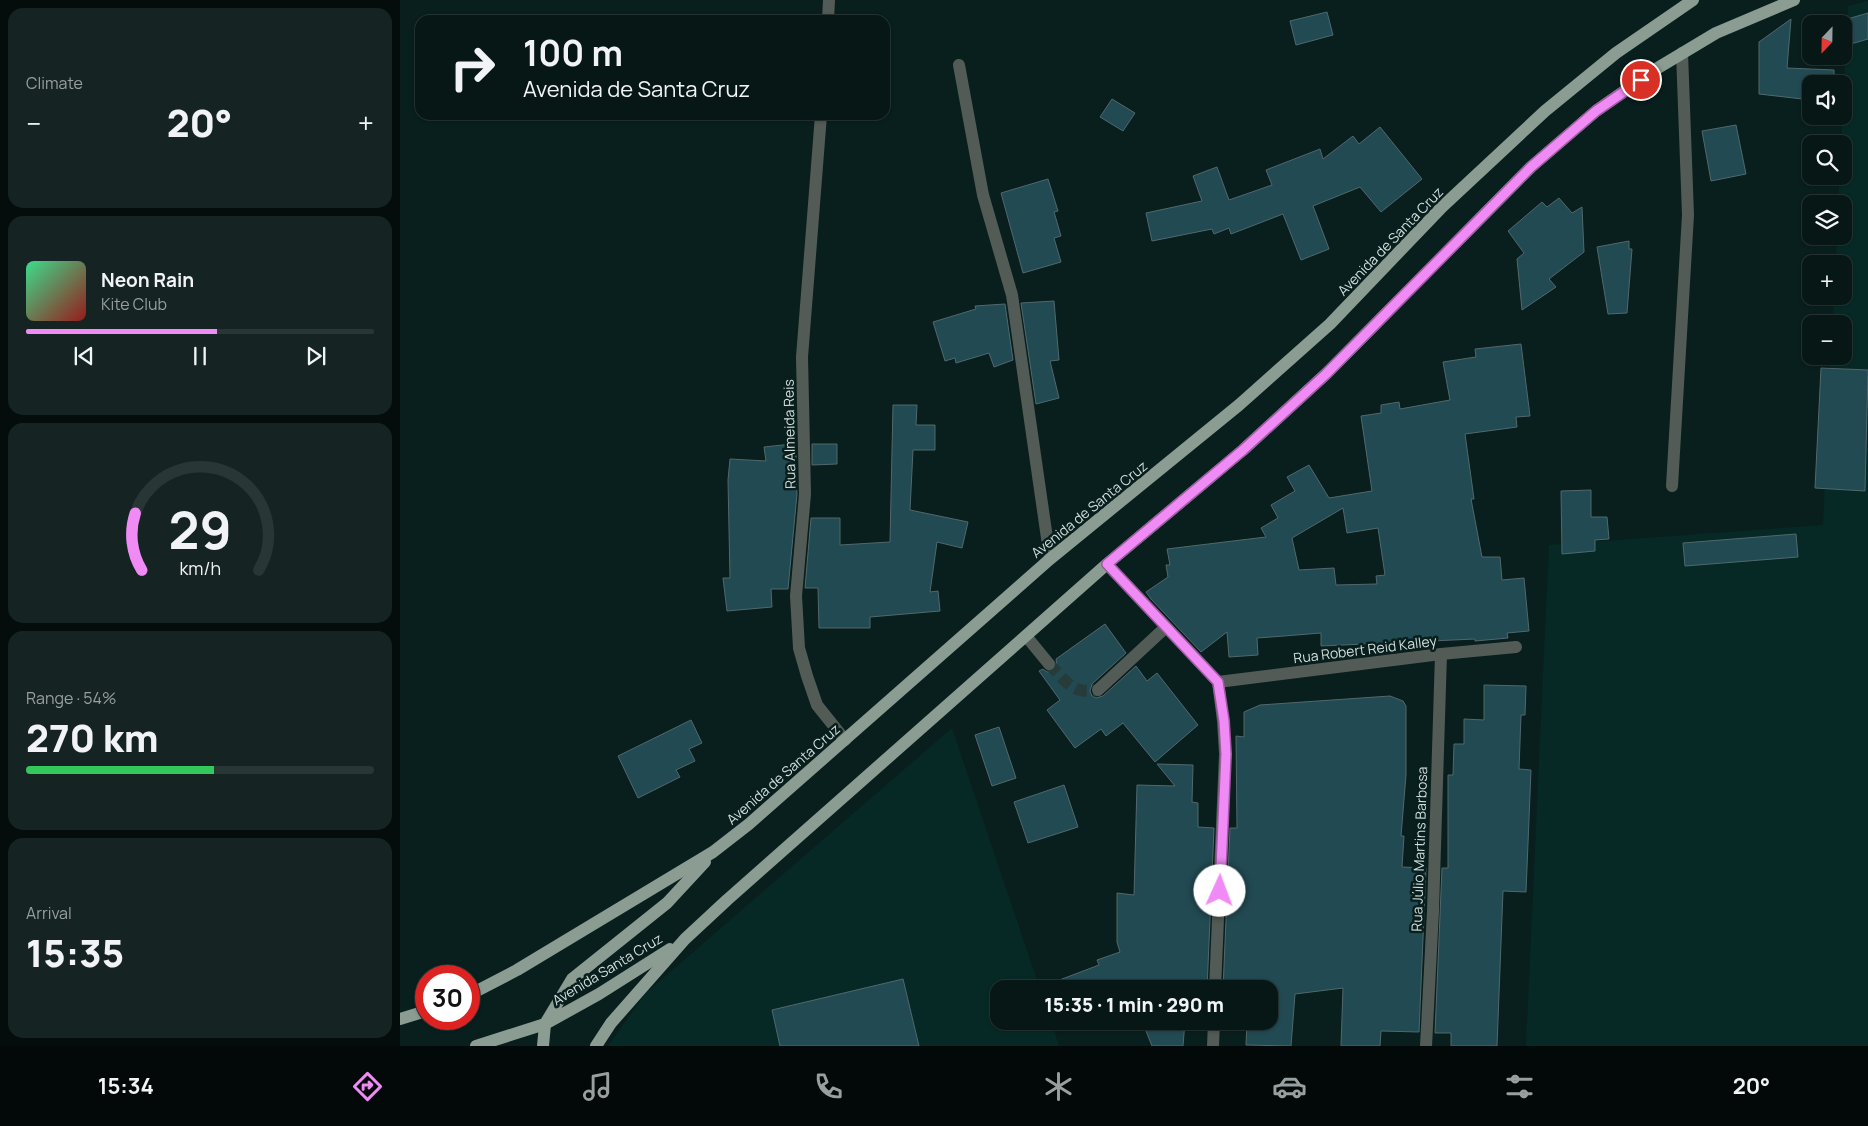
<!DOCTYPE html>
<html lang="en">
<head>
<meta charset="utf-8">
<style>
	:root { --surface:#071716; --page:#152423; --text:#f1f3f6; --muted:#989fa1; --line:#283635; --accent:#f08bf6 }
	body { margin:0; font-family:Manrope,sans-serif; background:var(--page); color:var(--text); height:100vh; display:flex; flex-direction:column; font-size:19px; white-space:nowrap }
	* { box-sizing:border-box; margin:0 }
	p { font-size:16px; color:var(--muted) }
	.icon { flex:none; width:28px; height:28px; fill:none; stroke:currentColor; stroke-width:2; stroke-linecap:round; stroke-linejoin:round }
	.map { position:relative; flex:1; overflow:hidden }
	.details { display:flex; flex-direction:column; gap:8px; padding:8px; background:#040d0c; width:400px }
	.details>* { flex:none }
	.guide { position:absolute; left:15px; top:15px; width:475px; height:105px; border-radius:15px; box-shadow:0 1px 4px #0004,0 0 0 1px var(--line); background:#071716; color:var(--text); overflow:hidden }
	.needle { width:32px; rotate:202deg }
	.buttons { position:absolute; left:1402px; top:15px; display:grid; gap:10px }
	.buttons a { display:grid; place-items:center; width:50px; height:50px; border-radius:10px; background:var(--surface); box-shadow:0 1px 4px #0004,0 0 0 1px var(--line); font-size:25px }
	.speed { position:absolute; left:15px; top:965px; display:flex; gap:10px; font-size:25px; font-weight:700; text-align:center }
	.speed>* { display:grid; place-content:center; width:65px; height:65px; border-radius:50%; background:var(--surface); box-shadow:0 1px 4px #0004,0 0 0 1px var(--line); line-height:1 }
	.speed .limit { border:8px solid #d22; background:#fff; color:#111 }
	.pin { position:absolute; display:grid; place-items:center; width:42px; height:42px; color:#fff; margin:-21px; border:2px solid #fff; border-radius:50%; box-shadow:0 1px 5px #0007 }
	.me { position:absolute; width:55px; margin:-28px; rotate:2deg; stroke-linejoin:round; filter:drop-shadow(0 0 4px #0008) }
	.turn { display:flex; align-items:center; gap:18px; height:105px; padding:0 25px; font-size:22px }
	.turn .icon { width:65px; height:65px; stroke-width:2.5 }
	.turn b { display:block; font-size:35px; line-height:42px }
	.big { font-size:38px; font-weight:800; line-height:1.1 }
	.details .card { flex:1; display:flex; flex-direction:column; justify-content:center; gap:8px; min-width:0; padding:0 18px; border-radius:15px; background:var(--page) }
	.details .dial { align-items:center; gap:0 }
	.dial svg { height:130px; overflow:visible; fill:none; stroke:var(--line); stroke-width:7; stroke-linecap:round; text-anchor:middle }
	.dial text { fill:var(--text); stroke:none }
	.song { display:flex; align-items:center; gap:15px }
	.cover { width:60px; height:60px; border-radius:8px; background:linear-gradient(135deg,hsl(150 70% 55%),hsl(0 70% 35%)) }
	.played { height:5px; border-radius:2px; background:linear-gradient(90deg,var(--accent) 55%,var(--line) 55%) }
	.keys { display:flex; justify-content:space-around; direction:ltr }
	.heat { display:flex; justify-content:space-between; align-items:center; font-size:28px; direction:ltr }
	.charge { height:8px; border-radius:4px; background:linear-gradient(90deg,#34c759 54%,var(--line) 0) }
	.trip { position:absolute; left:590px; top:980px; width:288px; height:50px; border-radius:15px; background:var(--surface); box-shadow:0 1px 4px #0004,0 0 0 1px var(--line); font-weight:800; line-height:50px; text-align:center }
	.tab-bar { display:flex; height:80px; justify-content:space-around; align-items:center; background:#030909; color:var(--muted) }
	.tab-bar .icon { width:35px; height:35px }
	.tab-bar .active { color:var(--accent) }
	.tab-bar b { font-size:22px; color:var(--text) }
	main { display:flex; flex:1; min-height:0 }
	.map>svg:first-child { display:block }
</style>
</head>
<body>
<main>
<section class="details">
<div class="card"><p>Climate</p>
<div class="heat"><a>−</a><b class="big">20°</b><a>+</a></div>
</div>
<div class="card">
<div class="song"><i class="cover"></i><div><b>Neon Rain</b><p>Kite Club</p></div></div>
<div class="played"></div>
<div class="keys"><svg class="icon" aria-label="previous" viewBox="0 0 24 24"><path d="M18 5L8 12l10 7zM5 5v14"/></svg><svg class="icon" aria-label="pause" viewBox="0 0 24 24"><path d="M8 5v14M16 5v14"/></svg><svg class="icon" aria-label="next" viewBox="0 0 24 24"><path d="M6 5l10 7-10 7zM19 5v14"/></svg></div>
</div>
<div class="card dial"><svg viewBox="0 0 100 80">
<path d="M14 69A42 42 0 1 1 86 69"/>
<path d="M14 69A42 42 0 0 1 10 34" stroke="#f08bf6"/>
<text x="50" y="56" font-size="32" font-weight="700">29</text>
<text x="50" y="72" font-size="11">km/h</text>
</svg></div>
<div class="card"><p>Range · 54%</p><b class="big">270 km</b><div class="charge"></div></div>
<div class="card"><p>Arrival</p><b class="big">15:35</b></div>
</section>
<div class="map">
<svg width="1468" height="1046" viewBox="0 0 1468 1046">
	<rect width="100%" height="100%" fill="#091f1d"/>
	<g fill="#072926">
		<path d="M 1468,1 L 1468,1046 L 1126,1046 L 1149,545 L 1423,525 L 1431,356 L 1444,356 L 1444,324 L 1433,324 L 1434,296 L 1444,296 L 1444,264 L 1436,264 L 1437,236 L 1444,236 L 1444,204 L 1438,204 L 1440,176 L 1444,176 L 1444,144 L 1441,144 L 1448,6 Z"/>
		<path d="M 552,728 L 640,989 L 599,989 L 599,1021 L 651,1021 L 659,1046 L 208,1046 L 246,993 Z"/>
	</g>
	<g fill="#224a53" stroke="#51686d" fill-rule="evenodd">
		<path d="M 927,12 L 933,35 L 896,45 L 890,21 Z"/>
		<path d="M 1468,13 L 1468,39 L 1444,46 L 1444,20 Z"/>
		<path d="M 1391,19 L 1387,68 L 1434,70 L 1434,84 L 1411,84 L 1411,100 L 1359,94 L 1359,42 Z"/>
		<path d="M 712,99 L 735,113 L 723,131 L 700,117 Z"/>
		<path d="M 1336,125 L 1346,174 L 1311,181 L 1302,131 Z"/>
		<path d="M 980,127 L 1022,179 L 981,212 L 960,187 L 913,206 L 929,249 L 901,260 L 883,214 L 831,234 L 829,228 L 814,234 L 812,229 L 752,241 L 746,213 L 802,201 L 793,176 L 817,167 L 829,200 L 872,185 L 866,170 L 920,149 L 923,159 L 953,136 L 959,144 Z"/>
		<path d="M 648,179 L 658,211 L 654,212 L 661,236 L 654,238 L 661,262 L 623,273 L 601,193 Z"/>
		<path d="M 1159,198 L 1172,213 L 1182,207 L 1184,252 L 1149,279 L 1156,287 L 1122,310 L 1117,259 L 1124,253 L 1108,231 L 1142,202 L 1147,207 Z"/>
		<path d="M 1229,241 L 1229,249 L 1232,249 L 1227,313 L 1208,314 L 1197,247 Z"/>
		<path d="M 654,301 L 659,360 L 650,361 L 659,398 L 636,404 L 621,303 Z"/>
		<path d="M 605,304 L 613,360 L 594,367 L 589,353 L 556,363 L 555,358 L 545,361 L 533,322 L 576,309 L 575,306 Z"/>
		<path d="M 1121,344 L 1130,416 L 1116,417 L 1117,427 L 1065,434 L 1074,499 L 1071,499 L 1082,557 L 1100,557 L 1102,580 L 1124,578 L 1129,631 L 1107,633 L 1108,638 L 1075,641 L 1075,639 L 921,646 L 921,633 L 884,636 L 857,638 L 858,655 L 829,657 L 827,632 L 801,652 L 751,599 L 746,592 L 768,577 L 766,565 L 770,565 L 767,549 L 866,537 L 861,528 L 878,518 L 871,505 L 895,491 L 887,477 L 909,465 L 929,498 L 972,491 L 961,416 L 981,413 L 981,405 L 999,402 L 1000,409 L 1050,400 L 1043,362 L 1076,357 L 1075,349 ZM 943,508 L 947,533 L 978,528 L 985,575 L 976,576 L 977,584 L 936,585 L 934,568 L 899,570 L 892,538 Z"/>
		<path d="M 1421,368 L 1468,370 L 1465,491 L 1415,488 Z"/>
		<path d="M 493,405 L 517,405 L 516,425 L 535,425 L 535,450 L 513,450 L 510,510 L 568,522 L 562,548 L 537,542 L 530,592 L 538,591 L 540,611 L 470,617 L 470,628 L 419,628 L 418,588 L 405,588 L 411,518 L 440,518 L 440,545 L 490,542 Z"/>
		<path d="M 392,444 L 396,445 L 396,465 L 395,465 L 397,494 L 388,589 L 371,589 L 372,607 L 327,611 L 323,578 L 330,578 L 328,480 L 330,459 L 366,461 L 364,447 Z"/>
		<path d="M 412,444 L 437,444 L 437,464 L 412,465 Z"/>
		<path d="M 1191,490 L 1191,517 L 1207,517 L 1209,539 L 1195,540 L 1195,551 L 1162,554 L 1161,491 Z"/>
		<path d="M 1396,534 L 1398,557 L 1285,566 L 1283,543 Z"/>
		<path d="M 705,624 L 726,653 L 692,684 L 690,691 L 692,696 L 696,698 L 703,696 L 736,666 L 747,681 L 757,673 L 798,725 L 755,762 L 723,723 L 706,736 L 701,729 L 675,748 L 647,710 L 660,700 L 639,671 L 643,669 L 647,672 L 654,671 L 657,666 L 656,659 Z"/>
		<path d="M 1084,685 L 1126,686 L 1125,715 L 1121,715 L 1119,769 L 1131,770 L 1126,892 L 1103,891 L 1097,1046 L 1051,1046 L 1051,1033 L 1035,1033 L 1042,868 L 1048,868 L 1048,775 L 1053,775 L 1054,744 L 1064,744 L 1064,719 L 1084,720 Z"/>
		<path d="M 990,696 L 1003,701 L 1006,706 L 1006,775 L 1001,836 L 1004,836 L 1002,867 L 1026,868 L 1019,1032 L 981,1031 L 980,1046 L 941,1046 L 943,988 L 895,994 L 891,1046 L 846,1045 L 847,1021 L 869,1021 L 869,989 L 823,989 L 830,828 L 837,828 L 836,736 L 844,737 L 844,712 L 860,705 Z"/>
		<path d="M 291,720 L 302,743 L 289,749 L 295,761 L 276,770 L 280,777 L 238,798 L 218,756 Z"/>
		<path d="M 599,727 L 616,778 L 592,786 L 575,735 Z"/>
		<path d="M 757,764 L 793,765 L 792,802 L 798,803 L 798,827 L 814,828 L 807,989 L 641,989 L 641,987 L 699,965 L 697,960 L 720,952 L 717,942 L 717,893 L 734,895 L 737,785 L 775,786 Z"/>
		<path d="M 664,785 L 678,827 L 628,843 L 614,802 Z"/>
		<path d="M 503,979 L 519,1046 L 380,1046 L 372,1010 Z"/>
		<path d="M 742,1021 L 785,1021 L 783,1046 L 752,1046 Z"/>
	</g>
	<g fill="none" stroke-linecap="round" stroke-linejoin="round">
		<path stroke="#273c3a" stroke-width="12" stroke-dasharray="12 6" stroke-linecap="butt" d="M 649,664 C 666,681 672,695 698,690"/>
		<g stroke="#535b56" stroke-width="12">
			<path d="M 428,20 L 429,0"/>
			<path d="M 559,65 L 583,195 L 612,295 L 650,559"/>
			<path d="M 421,115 L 402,357 L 405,494 L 396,596 L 399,648 L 407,676 L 417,705 L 445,740"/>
			<path d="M 1272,486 L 1288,215 L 1282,53"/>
			<path d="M 707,564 L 818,682 L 823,721 L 825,754 L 815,989"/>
			<path d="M 626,636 L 649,664"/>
			<path d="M 818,682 L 1041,654 L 1116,647"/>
			<path d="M 698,690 L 766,627"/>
			<path d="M 813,1046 L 814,1021"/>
			<path d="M 1026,1046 L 1033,911 L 1041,654"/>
		</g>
		<g stroke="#8b9c92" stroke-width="12">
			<path d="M 69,995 L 117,970 L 313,852 L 349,824 L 650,559 L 839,405 L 930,324 L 1042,207 L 1145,111 L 1216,53 L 1293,0"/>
			<path d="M 0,1019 L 26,1011"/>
			<path d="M 76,1046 L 145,1024 L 199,994 L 270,949"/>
			<path d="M 143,1046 L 145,1024 L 172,979 L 267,903 L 305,862"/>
			<path d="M 196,1046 L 211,1023 L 285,939 L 327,900 L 707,564 L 843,450 L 927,373 L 1131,167 L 1196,111 L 1256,69 L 1316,33 L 1394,0"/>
		</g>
	</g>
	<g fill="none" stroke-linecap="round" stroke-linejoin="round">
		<g stroke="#9c5aa0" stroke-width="12">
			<path id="route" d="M 820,891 L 826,754 L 824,721 L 818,682 L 707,564 L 843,450 L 926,374 L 1131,167 L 1196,111 L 1241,80"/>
		</g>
		<use href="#route" stroke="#f08bf6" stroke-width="9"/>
	</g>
	<g text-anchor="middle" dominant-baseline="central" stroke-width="5" stroke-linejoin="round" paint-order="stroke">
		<g font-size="14" fill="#d2dfdd" stroke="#091f1d">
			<text transform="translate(990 241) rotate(-46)">Avenida de Santa Cruz</text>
			<text transform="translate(389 434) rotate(-91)">Rua Almeida Reis</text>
			<text transform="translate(689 509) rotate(-39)">Avenida de Santa Cruz</text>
			<text transform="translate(965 649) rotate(-7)">Rua Robert Reid Kalley</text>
			<text transform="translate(383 774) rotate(-41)">Avenida de Santa Cruz</text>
			<text transform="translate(1019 849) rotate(-88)">Rua Júlio Martins Barbosa</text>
			<text transform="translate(207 969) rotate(-31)">Avenida Santa Cruz</text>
		</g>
	</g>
</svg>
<div class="buttons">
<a><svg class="needle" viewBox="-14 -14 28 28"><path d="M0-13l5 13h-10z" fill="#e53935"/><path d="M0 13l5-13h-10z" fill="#989fa1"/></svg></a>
<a><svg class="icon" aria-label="sound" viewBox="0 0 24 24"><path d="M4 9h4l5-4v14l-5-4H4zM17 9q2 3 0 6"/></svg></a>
<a><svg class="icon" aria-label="search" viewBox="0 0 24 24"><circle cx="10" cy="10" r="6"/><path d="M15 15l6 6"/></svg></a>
<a><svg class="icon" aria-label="layers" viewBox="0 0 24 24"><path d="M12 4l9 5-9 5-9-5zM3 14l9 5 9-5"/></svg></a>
<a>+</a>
<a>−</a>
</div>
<div class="speed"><div class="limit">30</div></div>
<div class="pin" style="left:1241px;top:80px;background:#d93025"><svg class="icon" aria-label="arrive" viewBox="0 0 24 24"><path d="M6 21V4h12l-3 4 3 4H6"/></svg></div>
<svg class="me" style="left:820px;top:891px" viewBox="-20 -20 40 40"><circle r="19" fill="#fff"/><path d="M0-13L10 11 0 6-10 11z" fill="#f08bf6"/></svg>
<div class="trip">15:35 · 1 min · 290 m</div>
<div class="guide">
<div class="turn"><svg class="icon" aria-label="right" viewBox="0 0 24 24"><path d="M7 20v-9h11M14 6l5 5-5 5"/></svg><div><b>100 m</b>Avenida de Santa Cruz</div></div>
</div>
</div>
</main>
<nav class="tab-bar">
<b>15:34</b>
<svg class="icon active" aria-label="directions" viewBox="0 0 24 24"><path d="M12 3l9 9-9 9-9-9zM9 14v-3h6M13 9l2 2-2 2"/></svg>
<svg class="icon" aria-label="music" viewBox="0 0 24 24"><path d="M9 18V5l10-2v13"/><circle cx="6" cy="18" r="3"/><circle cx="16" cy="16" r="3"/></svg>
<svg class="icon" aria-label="phone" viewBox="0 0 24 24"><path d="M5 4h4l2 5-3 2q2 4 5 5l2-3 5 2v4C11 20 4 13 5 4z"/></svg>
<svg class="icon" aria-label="climate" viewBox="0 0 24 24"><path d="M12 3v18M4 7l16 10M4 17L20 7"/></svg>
<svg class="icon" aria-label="car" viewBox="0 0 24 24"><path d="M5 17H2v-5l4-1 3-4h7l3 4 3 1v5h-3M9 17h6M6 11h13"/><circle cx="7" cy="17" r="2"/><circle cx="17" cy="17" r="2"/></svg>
<svg class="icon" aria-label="filters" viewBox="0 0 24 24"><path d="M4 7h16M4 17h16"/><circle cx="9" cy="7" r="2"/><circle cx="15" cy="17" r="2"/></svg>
<b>20°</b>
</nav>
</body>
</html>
